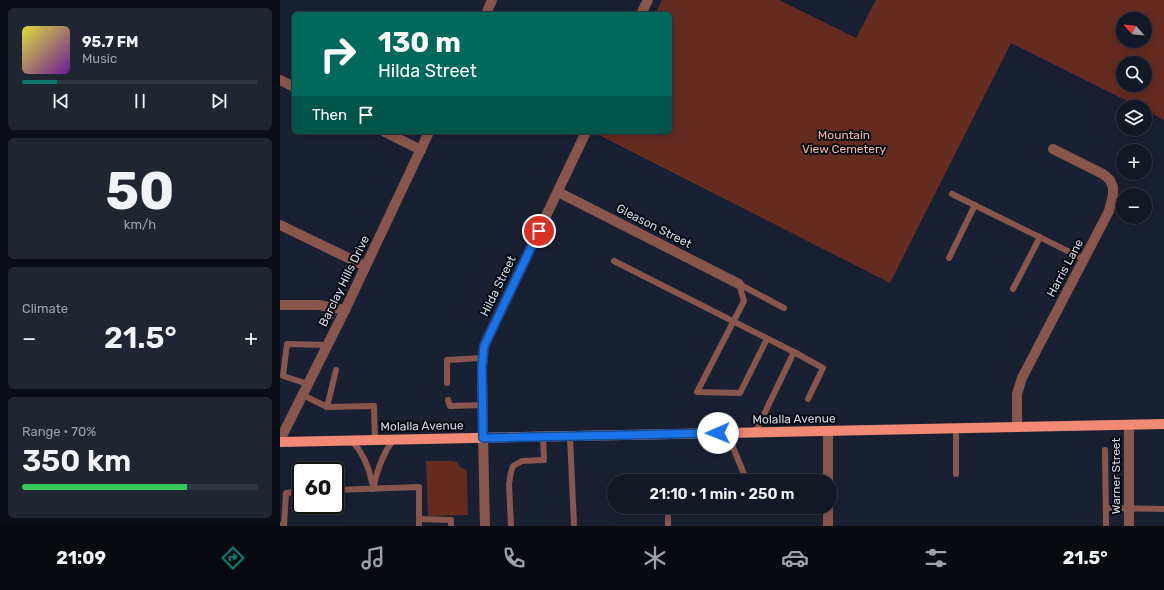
<!DOCTYPE html>
<html lang="en">
<head>
<meta charset="utf-8">
<style>
	:root { --surface:#131826; --page:#202532; --text:#f1f3f6; --muted:#9da0a7; --line:#323743; --accent:#0f766e }
	body { margin:0; font-family:Rubik,sans-serif; background:var(--page); color:var(--text); height:100vh; display:flex; flex-direction:column; font-size:15px; white-space:nowrap }
	* { box-sizing:border-box; margin:0 }
	p { font-size:13px; color:var(--muted) }
	.icon { flex:none; width:22px; height:22px; fill:none; stroke:currentColor; stroke-width:2; stroke-linecap:round; stroke-linejoin:round }
	.map { position:relative; flex:1; overflow:hidden }
	.panel { display:flex; flex-direction:column; gap:8px; padding:8px; background:#0a0d15; width:280px }
	.panel>* { flex:none }
	.hud { position:absolute; left:12px; top:12px; width:380px; height:122px; border-radius:6px; box-shadow:0 2px 10px #0003,0 0 0 1px var(--line); background:#00695c; color:#fff; overflow:hidden }
	.needle { width:26px; rotate:297deg }
	.buttons { position:absolute; left:836px; top:12px; display:grid; gap:8px }
	.buttons a { display:grid; place-items:center; width:36px; height:36px; border-radius:50%; background:var(--surface); box-shadow:0 2px 10px #0003,0 0 0 1px var(--line); font-size:20px }
	.speed { position:absolute; left:12px; top:462px; display:flex; gap:8px; font-size:20px; font-weight:700; text-align:center }
	.speed>* { display:grid; place-content:center; width:52px; height:52px; border-radius:50%; background:var(--surface); box-shadow:0 2px 10px #0003,0 0 0 1px var(--line); line-height:1 }
	.speed .limit { border:2px solid #111; border-radius:6px; background:#fff; color:#111 }
	.pin { position:absolute; display:grid; place-items:center; width:34px; height:34px; color:#fff; margin:-17px; border:2px solid #fff; border-radius:50%; box-shadow:0 1px 4px #0007 }
	.me { position:absolute; width:44px; margin:-22px; rotate:269deg; stroke-linejoin:round; filter:drop-shadow(0 0 3px #0008) }
	.turn { display:flex; align-items:center; gap:14px; height:84px; padding:0 20px; font-size:18px }
	.turn .icon { width:52px; height:52px; stroke-width:2.5 }
	.turn b { display:block; font-size:28px; line-height:34px }
	.then { display:flex; align-items:center; height:38px; padding:0 20px; background:#0003; gap:8px; font-size:15px }
	.big { font-size:30px; font-weight:600; line-height:1.1 }
	.panel .card { flex:1; display:flex; flex-direction:column; justify-content:center; gap:6px; min-width:0; padding:0 14px; border-radius:6px; background:var(--page) }
	.panel .dial { align-items:center; gap:0 }
	.dial b { font-size:52px; line-height:1 }
	.song { display:flex; align-items:center; gap:12px }
	.cover { width:48px; height:48px; border-radius:6px; background:linear-gradient(135deg,hsl(60 70% 55%),hsl(280 70% 35%)) }
	.played { height:4px; border-radius:2px; background:linear-gradient(90deg,var(--accent) 15%,var(--line) 15%) }
	.keys { display:flex; justify-content:space-around; direction:ltr }
	.heat { display:flex; justify-content:space-between; align-items:center; font-size:22px; direction:ltr }
	.charge { height:6px; border-radius:3px; background:linear-gradient(90deg,#34c759 70%,var(--line) 0) }
	.trip { position:absolute; left:327px; top:474px; width:230px; height:40px; border-radius:20px; background:var(--surface); box-shadow:0 2px 10px #0003,0 0 0 1px var(--line); font-weight:600; line-height:40px; text-align:center }
	.tab-bar { display:flex; height:64px; justify-content:space-around; align-items:center; background:#080a0f; color:var(--muted) }
	.tab-bar .icon { width:28px; height:28px }
	.tab-bar .selected { color:var(--accent) }
	.tab-bar b { font-size:18px; color:var(--text) }
	main { display:flex; flex:1; min-height:0 }
	.map>svg:first-child { display:block }
</style>
</head>
<body>
<main>
<section class="panel">
<div class="card">
<div class="song"><i class="cover"></i><div><b>95.7 FM</b><p>Music</p></div></div>
<div class="played"></div>
<div class="keys"><svg class="icon" aria-label="previous" viewBox="0 0 24 24"><path d="M18 5L8 12l10 7zM5 5v14"/></svg><svg class="icon" aria-label="pause" viewBox="0 0 24 24"><path d="M8 5v14M16 5v14"/></svg><svg class="icon" aria-label="next" viewBox="0 0 24 24"><path d="M6 5l10 7-10 7zM19 5v14"/></svg></div>
</div>
<div class="card dial"><b>50</b><p>km/h</p></div>
<div class="card"><p>Climate</p>
<div class="heat"><a>−</a><b class="big">21.5°</b><a>+</a></div>
</div>
<div class="card"><p>Range · 70%</p><b class="big">350 km</b><div class="charge"></div></div>
</section>
<div class="map">
<svg width="884" height="526" viewBox="0 0 884 526">
	<rect width="100%" height="100%" fill="#192032"/>
	<g fill="#642b21" fill-rule="evenodd">
		<path d="M 382,0 L 499,0 L 576,38 L 596,0 L 884,0 L 884,120 L 865,110 L 865,107 L 859,107 L 731,43 L 610,283 L 317,134 L 318,132 L 390,132 L 390,14 L 375,14 ZM 843,19 L 865,19 L 865,41 L 843,41 ZM 843,63 L 865,63 L 865,85 L 843,85 Z"/>
		<path d="M 146,461 L 171,461 L 177,462 L 180,467 L 186,470 L 187,475 L 188,515 L 149,516 L 148,514 Z"/>
	</g>
	<g fill="none" stroke-linecap="round" stroke-linejoin="round">
		<g stroke="#88564c" stroke-width="6">
			<path d="M 672,194 L 804,259"/>
			<path d="M 669,258 L 695,205"/>
			<path d="M 334,261 L 514,352 L 475,433"/>
			<path d="M 459,284 L 464,301 L 417,392 L 460,393 L 487,339"/>
			<path d="M 459,284 L 504,308"/>
			<path d="M 733,289 L 760,237"/>
			<path d="M 514,352 L 543,368 L 528,399"/>
			<path d="M 167,383 L 167,360 L 202,358"/>
			<path d="M 28,384 L 3,376 L 7,344 L 48,345"/>
			<path d="M 23,395 L 47,407 L 94,406 L 95,440"/>
			<path d="M 168,400 L 170,406 L 202,405"/>
			<path d="M 47,407 L 56,370"/>
			<path d="M 676,429 L 676,474"/>
			<path d="M 451,433 L 452,445 L 467,481"/>
			<path d="M 290,436 L 294,526"/>
			<path d="M 72,441 C 83,453 89,467 92,483"/>
			<path d="M 825,450 L 826,526"/>
			<path d="M 93,489 C 97,470 102,455 113,440"/>
			<path d="M 55,490 L 139,487 L 139,526"/>
			<path d="M 826,508 L 884,509"/>
			<path d="M 388,511 L 388,526"/>
			<path d="M 139,519 L 171,520 L 171,526"/>
			<path d="M 0,525 L 4,526 L 6,493 L 21,492"/>
			<path d="M 231,526 L 229,484 L 231,472 L 233,466 L 242,461 L 264,460 L 263,437"/>
		</g>
		<g stroke="#88564c" stroke-width="10">
			<path d="M 206,14 L 212,0"/>
			<path d="M 361,14 L 368,0"/>
			<path d="M 0,80 L 14,87"/>
			<path d="M 105,132 L 141,150"/>
			<path d="M 278,192 L 459,284"/>
			<path d="M 0,225 L 85,266"/>
			<path d="M 0,305 L 39,305 L 65,310"/>
			<path d="M 849,425 L 849,526"/>
			<path d="M 737,427 L 737,394 L 742,378 L 829,211 L 833,195 L 833,187 L 830,180 L 823,174 L 773,149"/>
			<path d="M 203,438 L 202,367 L 204,346 L 306,132"/>
			<path d="M 0,440 L 65,310 L 149,132"/>
			<path d="M 548,481 L 548,431"/>
			<path d="M 548,526 L 548,507"/>
		</g>
		<path stroke="#88564c" stroke-width="10" d="M 203,438 L 205,526"/>
		<path stroke="#f18975" stroke-width="10" d="M 0,442 L 884,424"/>
	</g>
	<g fill="none" stroke-linecap="round" stroke-linejoin="round">
		<g stroke="#114b97" stroke-width="10">
			<path id="route" d="M 259,231 L 204,346 L 202,367 L 203,438 L 438,433"/>
		</g>
		<use href="#route" stroke="#1a73e8" stroke-width="7"/>
	</g>
	<g text-anchor="middle" dominant-baseline="central" stroke-width="4" stroke-linejoin="round" paint-order="stroke">
		<g font-size="12" fill="#f4b6a9" stroke="#070a12">
			<text x="564" y="135">Mountain<tspan x="564" dy="14">View Cemetery</tspan></text>
		</g>
		<g font-size="12" fill="#d4dae6" stroke="#070a12">
			<text transform="translate(374 226) rotate(27)">Gleason Street</text>
			<text transform="translate(785 268) rotate(-62)">Harris Lane</text>
			<text transform="translate(64 281) rotate(-64)">Barclay Hills Drive</text>
			<text transform="translate(218 286) rotate(-64)">Hilda Street</text>
			<text transform="translate(514 419) rotate(-1)">Molalla Avenue</text>
			<text transform="translate(142 426) rotate(-1)">Molalla Avenue</text>
			<text transform="translate(836 476) rotate(-90)">Warner Street</text>
		</g>
	</g>
</svg>
<div class="buttons">
<a><svg class="needle" viewBox="-14 -14 28 28"><path d="M0-13l5 13h-10z" fill="#e53935"/><path d="M0 13l5-13h-10z" fill="#9da0a7"/></svg></a>
<a><svg class="icon" aria-label="search" viewBox="0 0 24 24"><circle cx="10" cy="10" r="6"/><path d="M15 15l6 6"/></svg></a>
<a><svg class="icon" aria-label="layers" viewBox="0 0 24 24"><path d="M12 4l9 5-9 5-9-5zM3 14l9 5 9-5"/></svg></a>
<a>+</a>
<a>−</a>
</div>
<div class="speed"><div class="limit">60</div></div>
<div class="pin" style="left:259px;top:231px;background:#d93025"><svg class="icon" aria-label="arrive" viewBox="0 0 24 24"><path d="M6 21V4h12l-3 4 3 4H6"/></svg></div>
<svg class="me" style="left:438px;top:433px" viewBox="-20 -20 40 40"><circle r="19" fill="#fff"/><path d="M0-13L10 11 0 6-10 11z" fill="#1a73e8"/></svg>
<div class="trip">21:10 · 1 min · 250 m</div>
<div class="hud">
<div class="turn"><svg class="icon" aria-label="right" viewBox="0 0 24 24"><path d="M7 20v-9h11M14 6l5 5-5 5"/></svg><div><b>130 m</b>Hilda Street</div></div>
<div class="then">Then<svg class="icon" aria-label="arrive" viewBox="0 0 24 24"><path d="M6 21V4h12l-3 4 3 4H6"/></svg></div>
</div>
</div>
</main>
<nav class="tab-bar">
<b>21:09</b>
<svg class="icon selected" aria-label="directions" viewBox="0 0 24 24"><path d="M12 3l9 9-9 9-9-9zM9 14v-3h6M13 9l2 2-2 2"/></svg>
<svg class="icon" aria-label="music" viewBox="0 0 24 24"><path d="M9 18V5l10-2v13"/><circle cx="6" cy="18" r="3"/><circle cx="16" cy="16" r="3"/></svg>
<svg class="icon" aria-label="phone" viewBox="0 0 24 24"><path d="M5 4h4l2 5-3 2q2 4 5 5l2-3 5 2v4C11 20 4 13 5 4z"/></svg>
<svg class="icon" aria-label="climate" viewBox="0 0 24 24"><path d="M12 3v18M4 7l16 10M4 17L20 7"/></svg>
<svg class="icon" aria-label="car" viewBox="0 0 24 24"><path d="M5 17H2v-5l4-1 3-4h7l3 4 3 1v5h-3M9 17h6M6 11h13"/><circle cx="7" cy="17" r="2"/><circle cx="17" cy="17" r="2"/></svg>
<svg class="icon" aria-label="filters" viewBox="0 0 24 24"><path d="M4 7h16M4 17h16"/><circle cx="9" cy="7" r="2"/><circle cx="15" cy="17" r="2"/></svg>
<b>21.5°</b>
</nav>
</body>
</html>
